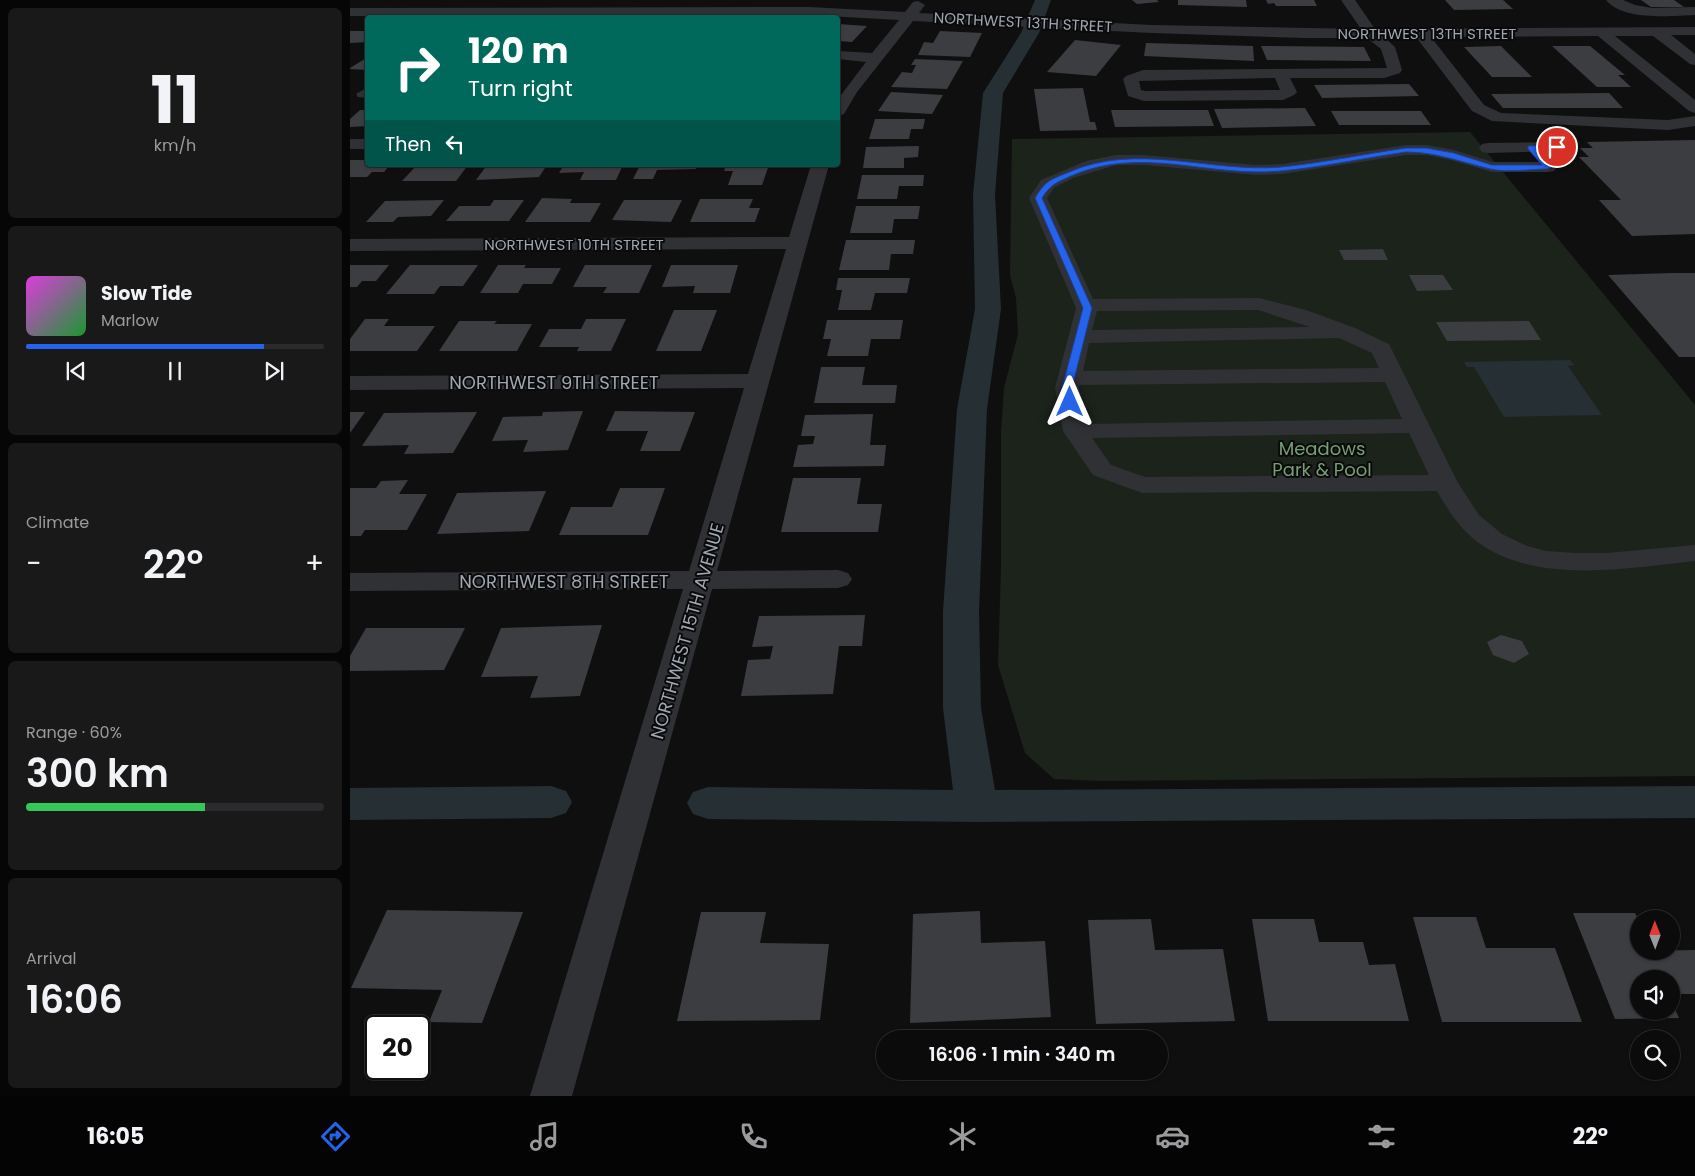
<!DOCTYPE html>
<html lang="en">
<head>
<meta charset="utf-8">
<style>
	:root { --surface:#0b0b0c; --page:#19191a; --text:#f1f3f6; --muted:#9a9b9d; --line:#2b2b2d; --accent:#2563eb }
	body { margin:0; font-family:Poppins,sans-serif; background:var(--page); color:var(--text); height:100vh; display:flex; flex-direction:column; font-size:19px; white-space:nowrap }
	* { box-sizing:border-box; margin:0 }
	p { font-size:16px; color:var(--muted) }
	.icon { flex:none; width:28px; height:28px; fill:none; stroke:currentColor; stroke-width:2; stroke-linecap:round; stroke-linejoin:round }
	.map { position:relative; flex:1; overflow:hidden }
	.drawer { display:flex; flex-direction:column; gap:8px; padding:8px; background:#060607; width:350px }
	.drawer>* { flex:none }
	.banner { position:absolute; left:15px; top:15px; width:475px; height:152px; border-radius:5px; box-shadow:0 1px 4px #0004,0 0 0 1px var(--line); background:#00695c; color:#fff; overflow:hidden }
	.needle { width:32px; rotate:359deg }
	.buttons { position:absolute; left:1280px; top:910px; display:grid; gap:10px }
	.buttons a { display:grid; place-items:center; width:50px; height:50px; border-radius:50%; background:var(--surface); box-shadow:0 1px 4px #0004,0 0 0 1px var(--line); font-size:25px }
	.speed { position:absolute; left:15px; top:1015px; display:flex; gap:10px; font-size:25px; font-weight:700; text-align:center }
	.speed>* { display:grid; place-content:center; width:65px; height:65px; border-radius:50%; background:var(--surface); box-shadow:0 1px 4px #0004,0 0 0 1px var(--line); line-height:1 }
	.speed .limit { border:2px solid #111; border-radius:8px; background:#fff; color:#111 }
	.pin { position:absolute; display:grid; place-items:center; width:42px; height:42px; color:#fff; margin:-21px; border:2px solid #fff; border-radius:50%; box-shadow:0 1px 5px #0007 }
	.me { position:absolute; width:55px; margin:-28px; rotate:0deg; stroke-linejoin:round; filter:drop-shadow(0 0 4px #0008) }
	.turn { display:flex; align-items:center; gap:18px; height:105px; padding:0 20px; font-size:22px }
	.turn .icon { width:65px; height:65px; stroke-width:2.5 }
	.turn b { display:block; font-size:35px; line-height:42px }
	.then { display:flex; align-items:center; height:48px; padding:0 20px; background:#0003; gap:10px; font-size:19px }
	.big { font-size:38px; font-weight:600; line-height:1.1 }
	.drawer .tile { flex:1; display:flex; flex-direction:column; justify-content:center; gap:8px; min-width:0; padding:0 18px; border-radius:8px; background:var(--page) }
	.drawer .dial { align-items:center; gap:0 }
	.dial b { font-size:65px; line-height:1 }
	.song { display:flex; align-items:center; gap:15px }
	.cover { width:60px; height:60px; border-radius:8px; background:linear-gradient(135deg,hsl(300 70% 55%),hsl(130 70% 35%)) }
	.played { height:5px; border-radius:2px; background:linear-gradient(90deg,var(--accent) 80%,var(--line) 80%) }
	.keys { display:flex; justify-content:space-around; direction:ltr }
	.heat { display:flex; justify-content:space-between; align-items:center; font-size:28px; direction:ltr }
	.charge { height:8px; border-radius:4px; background:linear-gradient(90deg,#34c759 60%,var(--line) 0) }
	.trip { position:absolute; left:526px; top:1030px; width:292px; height:50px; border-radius:25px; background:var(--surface); box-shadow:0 1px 4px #0004,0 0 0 1px var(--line); font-weight:600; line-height:50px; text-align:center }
	.tabs { display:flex; height:80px; justify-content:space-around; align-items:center; background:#040405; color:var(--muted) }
	.tabs .icon { width:35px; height:35px }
	.tabs .on { color:var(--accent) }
	.tabs b { font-size:22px; color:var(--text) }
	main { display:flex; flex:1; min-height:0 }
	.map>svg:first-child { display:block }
</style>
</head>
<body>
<main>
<section class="drawer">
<div class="tile dial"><b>11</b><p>km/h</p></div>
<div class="tile">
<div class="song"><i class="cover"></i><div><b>Slow Tide</b><p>Marlow</p></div></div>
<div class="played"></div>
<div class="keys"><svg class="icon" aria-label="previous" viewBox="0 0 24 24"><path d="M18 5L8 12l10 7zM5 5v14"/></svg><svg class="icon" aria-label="pause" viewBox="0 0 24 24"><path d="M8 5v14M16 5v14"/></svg><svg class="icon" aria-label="next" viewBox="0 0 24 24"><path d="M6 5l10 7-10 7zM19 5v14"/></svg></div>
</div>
<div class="tile"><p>Climate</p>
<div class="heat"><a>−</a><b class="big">22°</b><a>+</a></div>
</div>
<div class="tile"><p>Range · 60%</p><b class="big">300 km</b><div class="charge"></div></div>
<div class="tile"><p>Arrival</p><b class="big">16:06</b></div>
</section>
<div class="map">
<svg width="1345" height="1096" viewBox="0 0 1345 1096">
	<rect width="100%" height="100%" fill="#0f0f10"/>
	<path fill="#1b231b" d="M 1120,132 L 1345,405 L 1345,776 L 751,781 L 704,779 L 675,753 L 648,665 L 651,568 L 651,433 L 654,388 L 668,334 L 666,298 L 660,275 L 662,139 Z"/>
	<path fill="#252f34" d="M 1220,360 L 1224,365 L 1218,366 L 1252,415 L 1154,417 L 1124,367 L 1117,367 L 1114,362 Z"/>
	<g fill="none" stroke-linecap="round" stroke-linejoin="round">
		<g fill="#252f34" fill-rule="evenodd">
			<path d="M 685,0 L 701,0 L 689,33 L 653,93 L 645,195 L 651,309 L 637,409 L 629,611 L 631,708 L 645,790 L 1345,786 L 1345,818 L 626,822 L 358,819 L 343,814 L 337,803 L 343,792 L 358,787 L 603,790 L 593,708 L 593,611 L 607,409 L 625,309 L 623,195 L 633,93 L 671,33 Z"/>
			<path d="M 201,786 L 216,791 L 222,802 L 216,813 L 201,818 L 0,820 L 0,788 Z"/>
		</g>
	</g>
	<g fill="#3b3d40">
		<path d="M 782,0 L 807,0 L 809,2 L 787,4 Z"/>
		<path d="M 828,0 L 896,0 L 897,7 L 828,5 Z"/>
		<path d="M 916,0 L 964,0 L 967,6 L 926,6 L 924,3 L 918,4 Z"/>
		<path d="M 1095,0 L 1153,0 L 1163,9 L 1104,10 Z"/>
		<path d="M 1291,0 L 1324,0 L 1334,7 L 1301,7 Z"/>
		<path d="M 488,24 L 517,26 L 502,42 L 488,41 Z"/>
		<path d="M 0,31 L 18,31 L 18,42 L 0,43 Z"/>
		<path d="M 590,31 L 632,33 L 620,57 L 568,55 L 574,42 L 583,43 Z"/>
		<path d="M 725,40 L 771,45 L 746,76 L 697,72 Z"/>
		<path d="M 796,43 L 903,46 L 904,61 L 794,56 Z"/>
		<path d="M 911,46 L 1014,47 L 1021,61 L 917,60 Z"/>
		<path d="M 1151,46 L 1182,77 L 1142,77 L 1114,47 Z"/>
		<path d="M 1202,46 L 1240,46 L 1275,75 L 1268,75 L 1281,87 L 1247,87 Z"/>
		<path d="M 18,57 L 18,70 L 0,69 L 0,68 Z"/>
		<path d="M 565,59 L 613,61 L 597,89 L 541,87 L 552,72 L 562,73 L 566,65 L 561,65 Z"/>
		<path d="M 1059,84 L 1069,96 L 972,98 L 964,85 Z"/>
		<path d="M 733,88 L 740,122 L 745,122 L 747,130 L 690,131 L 684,89 Z"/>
		<path d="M 541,92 L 593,95 L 582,114 L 528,111 Z"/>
		<path d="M 1259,93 L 1273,108 L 1153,108 L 1141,94 Z"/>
		<path d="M 955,108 L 966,126 L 872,128 L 864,109 Z"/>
		<path d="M 10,110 L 18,110 L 18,126 L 0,127 L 0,119 Z"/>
		<path d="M 761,110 L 858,110 L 864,126 L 765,127 Z"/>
		<path d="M 981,111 L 1071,111 L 1081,125 L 989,125 Z"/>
		<path d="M 525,119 L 575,119 L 573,129 L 561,129 L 559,139 L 519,139 Z"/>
		<path d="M 1345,140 L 1345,234 L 1282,236 L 1249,200 L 1271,200 L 1229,157 L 1239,157 L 1230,148 L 1243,148 L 1237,142 Z"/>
		<path d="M 569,146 L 568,157 L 554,158 L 554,168 L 513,168 L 516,147 Z"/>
		<path d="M 0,160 L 18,160 L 18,165 L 40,165 L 34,172 L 22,172 L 17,177 L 0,177 Z"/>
		<path d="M 67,165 L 118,165 L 106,181 L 52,181 Z"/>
		<path d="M 137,165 L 197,165 L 189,177 L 126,180 Z"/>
		<path d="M 214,165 L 273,165 L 266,180 L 230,180 L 234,172 L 209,173 Z"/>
		<path d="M 290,165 L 347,165 L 346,169 L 307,170 L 303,179 L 283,179 Z"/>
		<path d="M 376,165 L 419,165 L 412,185 L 378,185 L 383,171 L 374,171 Z"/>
		<path d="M 512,175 L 574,175 L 573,186 L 549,186 L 547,199 L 507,199 Z"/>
		<path d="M 192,198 L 222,199 L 220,203 L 251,203 L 240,222 L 175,222 Z"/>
		<path d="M 350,199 L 403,199 L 399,208 L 410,208 L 405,222 L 340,222 Z"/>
		<path d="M 94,200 L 81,216 L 48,217 L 43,222 L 16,222 L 35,201 Z"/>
		<path d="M 144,200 L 174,200 L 159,221 L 96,221 L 109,206 L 140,206 Z"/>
		<path d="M 274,200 L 332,200 L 321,222 L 262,220 Z"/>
		<path d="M 506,206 L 570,206 L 568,219 L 544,219 L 542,233 L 500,233 Z"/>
		<path d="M 496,240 L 565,240 L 563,254 L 541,254 L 539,270 L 489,270 Z"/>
		<path d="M 1033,249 L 1038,260 L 994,260 L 989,250 Z"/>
		<path d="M 0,265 L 39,265 L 26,281 L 12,281 L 7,287 L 0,287 Z"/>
		<path d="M 60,265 L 128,265 L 113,286 L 90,286 L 84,294 L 36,294 Z"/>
		<path d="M 148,265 L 176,265 L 174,268 L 211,268 L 202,284 L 173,284 L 168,293 L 130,293 Z"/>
		<path d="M 235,265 L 302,265 L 289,293 L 253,293 L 257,287 L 223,287 Z"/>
		<path d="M 321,265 L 388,265 L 380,293 L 343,293 L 345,286 L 312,287 Z"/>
		<path d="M 1322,273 L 1345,273 L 1345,357 L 1329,357 L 1258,275 Z"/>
		<path d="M 1059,275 L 1093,275 L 1103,290 L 1067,291 Z"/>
		<path d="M 488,278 L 560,278 L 557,293 L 525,293 L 521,310 L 488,310 L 492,290 L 486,290 Z"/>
		<path d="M 324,310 L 367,310 L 351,351 L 306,351 Z"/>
		<path d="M 15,319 L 39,319 L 34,326 L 85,326 L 67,351 L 0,351 L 0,339 Z"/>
		<path d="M 236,319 L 276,319 L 261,351 L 227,351 L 229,347 L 189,347 L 199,329 L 231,329 Z"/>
		<path d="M 477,320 L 553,320 L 550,339 L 521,339 L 518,356 L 477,356 L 481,339 L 473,339 Z"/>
		<path d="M 109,321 L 147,321 L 144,324 L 182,324 L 167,351 L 89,351 Z"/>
		<path d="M 1179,321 L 1191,340 L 1097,341 L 1086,322 Z"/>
		<path d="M 471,367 L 515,367 L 512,385 L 547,385 L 545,403 L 464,403 Z"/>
		<path d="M 233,411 L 218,450 L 173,452 L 178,440 L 142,441 L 153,417 L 192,416 L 193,412 Z"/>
		<path d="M 265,411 L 345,412 L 330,451 L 290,451 L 298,431 L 256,431 Z"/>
		<path d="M 0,412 L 15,412 L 0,433 Z"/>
		<path d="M 127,412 L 103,453 L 54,454 L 59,445 L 12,446 L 34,413 Z"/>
		<path d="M 523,414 L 520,445 L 536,445 L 534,466 L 443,467 L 448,445 L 463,444 L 465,436 L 451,436 L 455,415 Z"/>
		<path d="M 443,478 L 511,478 L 507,504 L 532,504 L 528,532 L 431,532 Z"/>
		<path d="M 58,480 L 49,494 L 77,494 L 57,530 L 15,530 L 11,536 L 0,536 L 0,488 L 26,488 L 31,481 Z"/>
		<path d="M 270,488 L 315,488 L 298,535 L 209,535 L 221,507 L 262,507 Z"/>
		<path d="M 196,491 L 179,531 L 87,534 L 107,493 Z"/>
		<path d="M 515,615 L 512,646 L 489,646 L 483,694 L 391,696 L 398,660 L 420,659 L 423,646 L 402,647 L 409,616 Z"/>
		<path d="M 252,625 L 230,696 L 180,698 L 188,676 L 131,677 L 151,628 Z"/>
		<path d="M 16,628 L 115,628 L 94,670 L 0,671 L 0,656 Z"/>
		<path d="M 1151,635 L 1172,641 L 1179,654 L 1164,663 L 1143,655 L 1137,642 Z"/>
		<path d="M 37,910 L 173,912 L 132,1023 L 79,1022 L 92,990 L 1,988 Z"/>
		<path d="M 630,911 L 631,943 L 695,941 L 701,1017 L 560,1023 L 563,914 Z"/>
		<path d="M 351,912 L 416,912 L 410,943 L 479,944 L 470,1020 L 327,1021 Z"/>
		<path d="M 1223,913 L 1285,913 L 1289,921 L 1289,951 L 1345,950 L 1345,994 L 1321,994 L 1321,979 L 1289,979 L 1289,1011 L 1321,1011 L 1321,1001 L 1329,1018 L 1265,1019 Z"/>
		<path d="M 1063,917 L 1126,917 L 1136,948 L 1205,948 L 1232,1022 L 1092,1022 Z"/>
		<path d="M 801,919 L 805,950 L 873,949 L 885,1021 L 746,1024 L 738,920 Z"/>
		<path d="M 902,919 L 964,919 L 969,942 L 1013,942 L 1019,965 L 1045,964 L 1059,1021 L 918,1021 Z"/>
	</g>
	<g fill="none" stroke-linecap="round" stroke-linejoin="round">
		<g fill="#303135" fill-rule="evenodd">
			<path d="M 991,0 L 1005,0 L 1025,29 L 1345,27 L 1345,35 L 1321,35 L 1345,54 L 1345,65 L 1340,64 L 1303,36 L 1265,36 L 1345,100 L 1345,113 L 1339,111 L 1248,36 L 1081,37 L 1134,105 L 1151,113 L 1318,120 L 1345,116 L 1345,126 L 1318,130 L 1142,121 L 1122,111 L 1066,37 L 1035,38 L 1045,47 L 1052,70 L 1050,73 L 1034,78 L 940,78 L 947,92 L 944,95 L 933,100 L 794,101 L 778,96 L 773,79 L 776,76 L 793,70 L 1037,68 L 1031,49 L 1017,38 L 953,38 L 802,33 L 563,21 L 507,92 L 494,114 L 488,116 L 488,99 L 516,62 L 488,59 L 488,51 L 522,53 L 549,20 L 459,15 L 0,16 L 0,8 L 459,7 L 555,12 L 563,2 L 568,1 L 575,5 L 569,13 L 802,25 L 1011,29 ZM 925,78 L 930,90 L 795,91 L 791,90 L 789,81 Z"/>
			<path d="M 1256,0 L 1273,0 L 1285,5 L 1302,8 L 1345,7 L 1345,15 C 1321,16 1273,21 1256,0 Z"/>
			<path d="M 18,87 L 18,98 L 8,97 L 6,94 Z"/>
			<rect x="0" y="139" width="18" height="10"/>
			<path d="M 1207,142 L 1213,143 L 1215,147 L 1213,151 L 1138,153 L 1132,152 L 1129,148 L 1132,144 L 1138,143 Z"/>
			<path d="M 1056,145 L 1077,145 L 1104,150 L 1143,162 L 1198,162 L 1204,163 L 1207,167 L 1204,171 L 1198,172 L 1142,172 L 1101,160 L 1077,155 L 1056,155 L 932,174 L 906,175 L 794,165 L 766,165 L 723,178 L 704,188 L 697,198 L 743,299 L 909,298 L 956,310 L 1005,328 L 1039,344 L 1108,483 L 1129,515 L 1152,534 L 1177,546 L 1196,551 L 1226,553 L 1257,553 L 1345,545 L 1345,561 C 1279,568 1192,584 1133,546 C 1112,532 1099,512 1087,491 L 792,493 L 743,475 L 713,431 L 705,388 L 726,308 L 679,198 L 691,180 L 736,161 L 766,155 L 794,155 L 906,165 L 932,164 ZM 908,310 L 960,327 L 742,330 L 747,311 ZM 989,338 L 1022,353 L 1029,368 L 733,371 L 739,343 ZM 1035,382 L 1052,419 L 736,424 L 729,388 L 729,385 ZM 1059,433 L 1079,475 L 795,477 L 761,465 L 742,438 Z"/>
			<path d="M 461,165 L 479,165 L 367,571 L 488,570 L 498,573 L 502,579 L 498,585 L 488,588 L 362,589 L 222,1096 L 180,1096 L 333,589 L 0,591 L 0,573 L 339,571 L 394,388 L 0,390 L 0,376 L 398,374 L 436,249 L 0,251 L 0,239 L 439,237 Z"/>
		</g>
	</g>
	<path fill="#2563eb" stroke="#184099" d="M 1207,145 L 1209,149 L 1186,149 L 1202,167 L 1198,169 C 1180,169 1158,173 1140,169 C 1111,162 1086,152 1056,152 C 1015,158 973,167 931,171 C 859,178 792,145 721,176 C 706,183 701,184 692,198 L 742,308 L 722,388 L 725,402 L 720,405 L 715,402 L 712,388 L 733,308 L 685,198 C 696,180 700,180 719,172 C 788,142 860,173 931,167 C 972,163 1014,154 1056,148 L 1076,148 L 1104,153 L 1142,165 L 1192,165 L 1178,149 L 1178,146 Z"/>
	<g text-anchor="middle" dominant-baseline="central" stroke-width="4" stroke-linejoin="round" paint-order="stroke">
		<g font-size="15" fill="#9fa7b2" stroke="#0a0a0b">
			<text transform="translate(673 22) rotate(3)">NORTHWEST 13TH STREET</text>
			<text x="1077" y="33">NORTHWEST 13TH STREET</text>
			<text x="224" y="244">NORTHWEST 10TH STREET</text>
		</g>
		<g font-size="18" fill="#9fa7b2" stroke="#0a0a0b">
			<text x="204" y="382">NORTHWEST 9TH STREET</text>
			<text x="214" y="581">NORTHWEST 8TH STREET</text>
			<text transform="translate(337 631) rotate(-74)">NORTHWEST 15TH AVENUE</text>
		</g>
		<g font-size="18" fill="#779e75" stroke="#0a0a0b">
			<text x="972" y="448">Meadows<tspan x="972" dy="21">Park &amp; Pool</tspan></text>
		</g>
	</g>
</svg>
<div class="buttons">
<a><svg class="needle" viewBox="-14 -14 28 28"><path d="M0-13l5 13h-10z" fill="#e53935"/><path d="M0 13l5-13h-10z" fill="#9a9b9d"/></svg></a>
<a><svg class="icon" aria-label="sound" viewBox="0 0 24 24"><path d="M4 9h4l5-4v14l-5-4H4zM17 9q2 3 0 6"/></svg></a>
<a><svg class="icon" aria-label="search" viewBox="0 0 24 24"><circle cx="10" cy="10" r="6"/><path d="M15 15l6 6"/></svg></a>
</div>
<div class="speed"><div class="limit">20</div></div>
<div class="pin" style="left:1207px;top:147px;background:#d93025"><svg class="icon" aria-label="arrive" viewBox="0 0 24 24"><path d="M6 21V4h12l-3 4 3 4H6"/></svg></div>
<svg class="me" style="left:720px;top:402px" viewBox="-20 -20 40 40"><path d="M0-17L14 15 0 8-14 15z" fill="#2563eb" stroke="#fff" stroke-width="4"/></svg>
<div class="trip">16:06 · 1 min · 340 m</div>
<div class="banner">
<div class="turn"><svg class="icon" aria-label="right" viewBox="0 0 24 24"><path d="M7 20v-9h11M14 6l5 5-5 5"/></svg><div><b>120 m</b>Turn right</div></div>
<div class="then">Then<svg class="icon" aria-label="left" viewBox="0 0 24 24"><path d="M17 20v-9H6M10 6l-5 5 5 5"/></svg></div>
</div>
</div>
</main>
<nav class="tabs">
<b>16:05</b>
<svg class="icon on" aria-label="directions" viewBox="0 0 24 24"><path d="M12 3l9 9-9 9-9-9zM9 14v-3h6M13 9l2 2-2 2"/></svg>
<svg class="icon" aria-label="music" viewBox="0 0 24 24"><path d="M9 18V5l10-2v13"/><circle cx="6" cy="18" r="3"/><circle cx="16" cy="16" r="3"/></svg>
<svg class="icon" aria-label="phone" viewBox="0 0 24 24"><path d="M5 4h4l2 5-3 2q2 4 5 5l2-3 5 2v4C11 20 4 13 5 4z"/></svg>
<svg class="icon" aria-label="climate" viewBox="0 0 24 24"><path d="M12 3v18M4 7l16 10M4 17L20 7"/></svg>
<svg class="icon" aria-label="car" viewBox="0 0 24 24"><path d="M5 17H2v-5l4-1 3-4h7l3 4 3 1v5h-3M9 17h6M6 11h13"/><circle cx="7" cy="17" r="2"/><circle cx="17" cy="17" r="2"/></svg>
<svg class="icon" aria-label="filters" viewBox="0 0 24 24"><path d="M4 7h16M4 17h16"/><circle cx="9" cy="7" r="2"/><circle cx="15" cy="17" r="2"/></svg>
<b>22°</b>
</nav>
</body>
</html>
